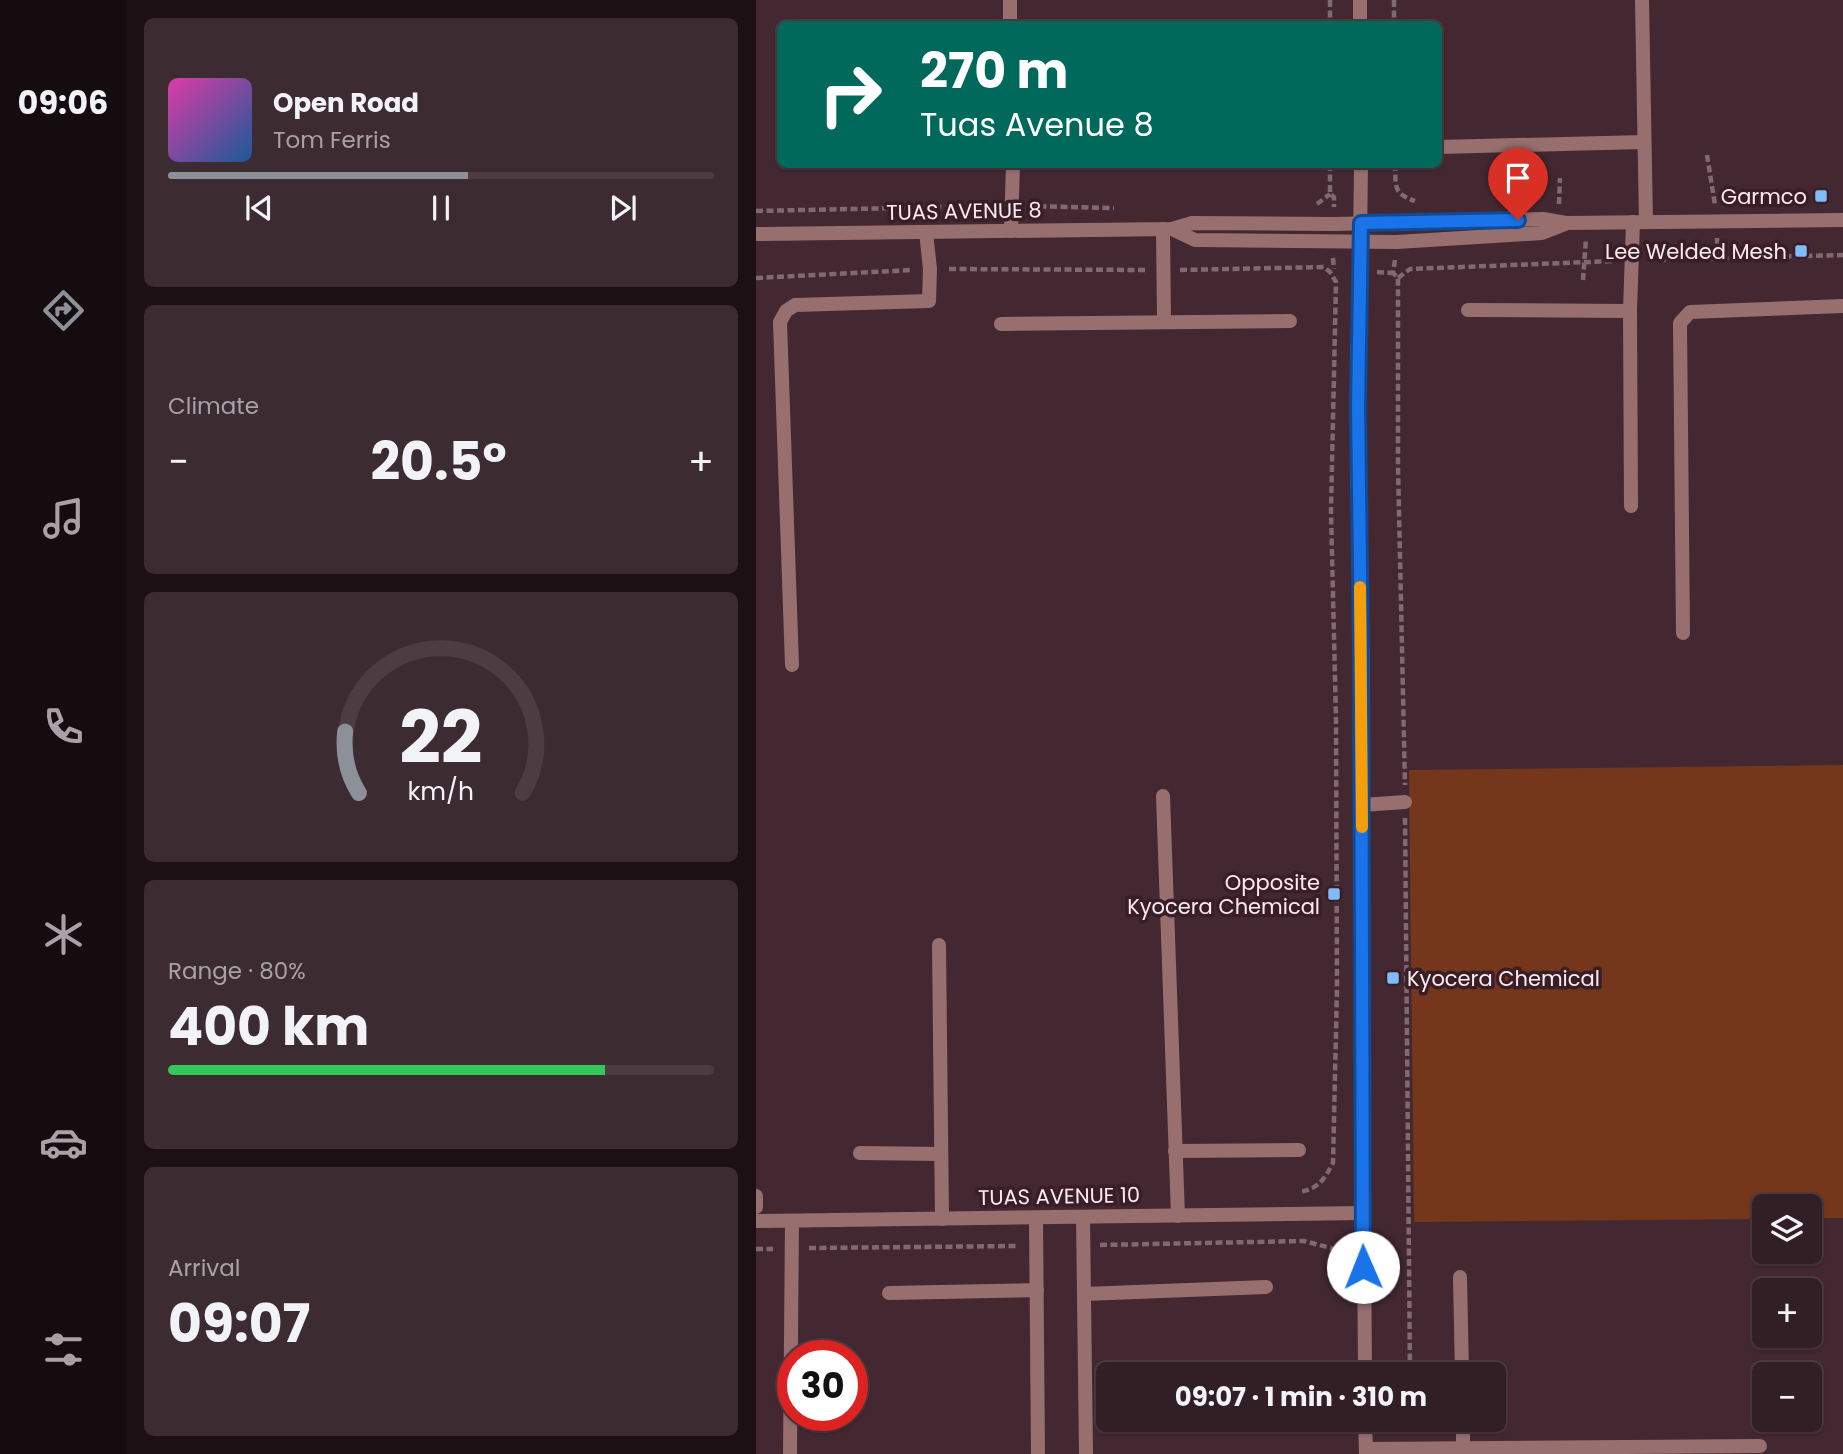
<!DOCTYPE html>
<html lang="en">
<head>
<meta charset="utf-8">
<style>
	:root { --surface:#321e25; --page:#3d2b32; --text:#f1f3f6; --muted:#a8a2a7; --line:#4d3c42; --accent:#8c9099 }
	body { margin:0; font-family:Poppins,sans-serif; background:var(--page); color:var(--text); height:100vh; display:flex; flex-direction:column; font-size:26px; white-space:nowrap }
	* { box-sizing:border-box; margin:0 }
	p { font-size:23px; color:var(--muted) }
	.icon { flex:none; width:38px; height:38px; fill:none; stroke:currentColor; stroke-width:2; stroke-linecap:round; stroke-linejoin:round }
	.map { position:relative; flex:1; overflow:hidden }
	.details { display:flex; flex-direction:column; gap:18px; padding:18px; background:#1c1014; width:630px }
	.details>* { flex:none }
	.top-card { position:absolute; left:21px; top:21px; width:665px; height:147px; border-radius:10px; box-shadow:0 2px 5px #0004,0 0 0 2px var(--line); background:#00695c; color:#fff; overflow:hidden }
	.controls { position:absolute; left:996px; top:1194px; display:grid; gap:14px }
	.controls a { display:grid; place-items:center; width:70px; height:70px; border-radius:10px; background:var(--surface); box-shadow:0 2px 5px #0004,0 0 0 2px var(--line); font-size:35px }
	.speed { position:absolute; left:21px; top:1340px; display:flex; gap:14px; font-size:35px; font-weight:700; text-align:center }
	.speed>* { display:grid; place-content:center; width:91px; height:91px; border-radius:50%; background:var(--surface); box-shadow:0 2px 5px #0004,0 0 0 2px var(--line); line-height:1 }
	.speed .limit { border:10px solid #d22; background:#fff; color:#111 }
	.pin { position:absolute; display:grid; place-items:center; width:60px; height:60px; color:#fff; margin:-72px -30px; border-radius:50% 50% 50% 0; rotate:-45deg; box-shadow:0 0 7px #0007 }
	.pin .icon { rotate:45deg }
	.me { position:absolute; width:77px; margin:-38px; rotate:359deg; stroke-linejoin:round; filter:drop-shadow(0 0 5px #0008) }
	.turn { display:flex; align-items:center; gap:24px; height:147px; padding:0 28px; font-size:32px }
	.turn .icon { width:91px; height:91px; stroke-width:2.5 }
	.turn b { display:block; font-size:49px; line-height:60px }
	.big { font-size:52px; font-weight:700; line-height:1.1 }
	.details .widget { flex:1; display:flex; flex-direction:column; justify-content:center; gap:10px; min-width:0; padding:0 24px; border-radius:10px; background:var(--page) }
	.details .dial { align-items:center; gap:0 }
	.dial svg { height:182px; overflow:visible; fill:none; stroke:var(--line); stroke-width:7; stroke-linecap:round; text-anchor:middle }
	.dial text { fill:var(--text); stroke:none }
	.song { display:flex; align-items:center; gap:21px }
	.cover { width:84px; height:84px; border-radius:10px; background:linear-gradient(135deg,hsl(320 70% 55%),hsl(210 70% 35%)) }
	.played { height:7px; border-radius:4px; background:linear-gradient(90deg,var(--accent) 55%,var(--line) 55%) }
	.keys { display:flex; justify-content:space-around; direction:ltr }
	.heat { display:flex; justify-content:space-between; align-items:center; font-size:38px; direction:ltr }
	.charge { height:10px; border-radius:5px; background:linear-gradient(90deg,#34c759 80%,var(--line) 0) }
	.trip { position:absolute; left:340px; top:1362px; width:410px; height:70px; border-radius:10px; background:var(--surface); box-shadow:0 2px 5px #0004,0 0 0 2px var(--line); font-weight:700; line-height:70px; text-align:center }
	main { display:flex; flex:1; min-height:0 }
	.tab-bar { display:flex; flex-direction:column; width:126px; justify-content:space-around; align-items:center; background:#140c0f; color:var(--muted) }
	.tab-bar .icon { width:49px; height:49px }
	.tab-bar .selected { color:var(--accent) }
	.tab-bar b { font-size:32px; color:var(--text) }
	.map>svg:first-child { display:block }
</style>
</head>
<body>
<main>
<nav class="tab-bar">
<b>09:06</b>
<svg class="icon selected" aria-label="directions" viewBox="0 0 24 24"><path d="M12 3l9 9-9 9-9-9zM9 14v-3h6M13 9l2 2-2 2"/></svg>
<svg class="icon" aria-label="music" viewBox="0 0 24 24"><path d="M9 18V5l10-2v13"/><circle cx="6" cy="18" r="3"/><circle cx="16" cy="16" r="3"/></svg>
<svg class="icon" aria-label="phone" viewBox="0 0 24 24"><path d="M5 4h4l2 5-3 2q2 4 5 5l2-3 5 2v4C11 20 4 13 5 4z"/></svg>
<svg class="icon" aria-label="climate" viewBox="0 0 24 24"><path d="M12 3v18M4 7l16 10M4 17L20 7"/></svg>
<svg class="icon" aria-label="car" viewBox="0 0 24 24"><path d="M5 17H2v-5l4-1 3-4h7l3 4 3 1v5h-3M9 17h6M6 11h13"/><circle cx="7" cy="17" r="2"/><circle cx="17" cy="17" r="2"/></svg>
<svg class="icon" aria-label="filters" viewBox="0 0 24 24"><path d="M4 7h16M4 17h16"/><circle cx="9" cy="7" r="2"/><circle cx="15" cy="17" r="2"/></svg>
</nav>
<section class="details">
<div class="widget">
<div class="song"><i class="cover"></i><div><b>Open Road</b><p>Tom Ferris</p></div></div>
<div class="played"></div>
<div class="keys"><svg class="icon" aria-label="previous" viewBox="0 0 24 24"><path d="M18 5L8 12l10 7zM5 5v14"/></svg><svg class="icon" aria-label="pause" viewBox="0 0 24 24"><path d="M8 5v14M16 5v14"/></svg><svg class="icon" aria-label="next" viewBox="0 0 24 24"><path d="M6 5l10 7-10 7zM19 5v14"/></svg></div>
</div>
<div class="widget"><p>Climate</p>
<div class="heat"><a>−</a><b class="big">20.5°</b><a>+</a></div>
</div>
<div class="widget dial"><svg viewBox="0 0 100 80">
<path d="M14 69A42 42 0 1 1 86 69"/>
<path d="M14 69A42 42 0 0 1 8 42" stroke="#8c9099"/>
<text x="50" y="56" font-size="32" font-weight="700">22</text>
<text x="50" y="72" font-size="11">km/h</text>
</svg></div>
<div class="widget"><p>Range · 80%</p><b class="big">400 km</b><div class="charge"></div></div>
<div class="widget"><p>Arrival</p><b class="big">09:07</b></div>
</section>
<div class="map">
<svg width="1087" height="1454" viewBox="0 0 1087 1454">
	<rect width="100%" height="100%" fill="#432831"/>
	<path fill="#75371c" d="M 1087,765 L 1087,1218 L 1054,1218 L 1054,1206 L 1008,1206 L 1008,1219 L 658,1222 L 653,770 Z"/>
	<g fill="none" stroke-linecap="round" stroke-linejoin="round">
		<g stroke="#816970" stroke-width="4.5" stroke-dasharray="7 3.5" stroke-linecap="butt">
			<path d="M 574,0 L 574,24"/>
			<path d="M 638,0 L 638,24"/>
			<path d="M 951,155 L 959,205"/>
			<path d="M 574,164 L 574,194 L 578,197 L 578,207"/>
			<path d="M 639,164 C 640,186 636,193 659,201"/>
			<path d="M 561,204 L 574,194"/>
			<path d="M 803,204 L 804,178"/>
			<path d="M 273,206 L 358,208"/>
			<path d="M 0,211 L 239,206"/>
			<path d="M 961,238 L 962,258"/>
			<path d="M 577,258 L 578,269"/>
			<path d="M 639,260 L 637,273 L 642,278 L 642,466 L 649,785"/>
			<path d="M 892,260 L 1087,255"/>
			<path d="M 193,269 L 391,270"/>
			<path d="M 424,270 L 568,267 L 574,272 L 580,282 L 575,511 L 580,720 L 581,988 L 577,1163 C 568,1180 562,1189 543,1192"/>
			<path d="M 621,272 L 637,273"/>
			<path d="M 0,278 L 156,270"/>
			<path d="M 642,278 L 654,269 L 859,261"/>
			<path d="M 827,280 L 830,239"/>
			<path d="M 649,818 L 654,1374"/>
			<path d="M 344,1245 L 548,1241 L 575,1248 L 589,1259"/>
			<path d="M 53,1248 L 262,1246"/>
			<path d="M 0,1249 L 17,1249"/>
			<path d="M 654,1419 L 654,1432"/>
		</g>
		<g stroke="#976f6e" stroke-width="14">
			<path d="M 254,0 L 254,24"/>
			<path d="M 886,0 L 890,222"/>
			<path d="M 682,147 L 888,142"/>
			<path d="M 407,229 L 408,322"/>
			<path d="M 255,231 L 257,164"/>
			<path d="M 712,310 L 874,311"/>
			<path d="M 245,324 L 534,321"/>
			<path d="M 875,506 L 874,311 L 877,222"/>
			<path d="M 927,633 L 924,323 L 934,312 L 1087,306"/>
			<path d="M 36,665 L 24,322 L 30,311 L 39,305 L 173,301 L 174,269 L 170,232"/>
			<path d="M 407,796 L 422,1216"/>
			<path d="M 606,805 L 649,802"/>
			<path d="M 183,945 L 186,1219"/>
			<path d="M 419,1151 L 543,1150"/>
			<path d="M 104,1153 L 185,1154"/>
			<path d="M 0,1196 L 0,1207"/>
			<path d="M 327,1217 L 330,1454"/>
			<path d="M 280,1218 L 282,1454"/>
			<path d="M 704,1277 L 706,1374"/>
			<path d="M 133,1293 L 281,1290"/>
			<path d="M 328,1294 L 510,1287"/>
			<path d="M 707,1419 L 707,1448"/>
			<path d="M 610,1449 L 1004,1446"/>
			<path d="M 34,1454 L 36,1221"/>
		</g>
		<g stroke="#976f6e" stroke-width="14">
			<path d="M 604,0 L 604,24"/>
			<path d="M 605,164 L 602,407 L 609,1374"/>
			<path d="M 416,229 L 439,240 L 641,242 L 786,233 L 809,224"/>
			<path d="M 0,234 L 416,229 L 436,223 L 578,224 L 787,219 L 810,223 L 1087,220"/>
			<path d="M 0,1221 L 607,1213"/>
			<path d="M 609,1419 L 610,1454"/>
		</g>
	</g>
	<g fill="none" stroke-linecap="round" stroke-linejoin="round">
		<g stroke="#114b97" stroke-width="18">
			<path id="route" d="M 607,1267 L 605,648 L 602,407 L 605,223 L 762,220"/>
		</g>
		<use href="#route" stroke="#1a73e8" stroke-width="12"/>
		<path stroke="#f59e0b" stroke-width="12" d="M 604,587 L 606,827"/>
	</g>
	<g fill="#7ebdf9" stroke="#391e27" stroke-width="2.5">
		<rect x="1058" y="189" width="14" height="14" rx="3.5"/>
		<rect x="1038" y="244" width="14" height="14" rx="3.5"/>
		<rect x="571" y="887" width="14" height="14" rx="3.5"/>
		<rect x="630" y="971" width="14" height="14" rx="3.5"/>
	</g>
	<g text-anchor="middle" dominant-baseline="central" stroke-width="7" stroke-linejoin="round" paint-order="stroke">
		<g font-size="21" fill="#fdeaef" stroke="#391e27" text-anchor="end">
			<text x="1051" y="196">Garmco</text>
			<text x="1031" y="251">Lee Welded Mesh</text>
			<text x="564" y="882">Opposite<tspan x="564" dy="24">Kyocera Chemical</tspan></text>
			<text x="651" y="978" text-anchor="start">Kyocera Chemical</text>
		</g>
		<g font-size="21" fill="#fdeaef" stroke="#391e27">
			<text transform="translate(208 211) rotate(-1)">TUAS AVENUE 8</text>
			<text transform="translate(303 1196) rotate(-1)">TUAS AVENUE 10</text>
		</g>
	</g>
</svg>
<div class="controls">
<a><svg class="icon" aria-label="layers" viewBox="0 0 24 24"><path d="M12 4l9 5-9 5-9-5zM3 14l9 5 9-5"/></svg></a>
<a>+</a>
<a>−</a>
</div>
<div class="speed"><div class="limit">30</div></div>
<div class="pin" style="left:762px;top:220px;background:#d93025"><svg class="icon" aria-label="arrive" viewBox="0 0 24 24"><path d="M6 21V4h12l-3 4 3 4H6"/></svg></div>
<svg class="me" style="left:607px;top:1267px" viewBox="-20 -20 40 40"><circle r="19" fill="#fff"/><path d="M0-13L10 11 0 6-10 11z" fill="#1a73e8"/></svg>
<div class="trip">09:07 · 1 min · 310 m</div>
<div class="top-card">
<div class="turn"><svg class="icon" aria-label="right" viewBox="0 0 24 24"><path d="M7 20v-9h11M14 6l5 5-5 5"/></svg><div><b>270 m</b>Tuas Avenue 8</div></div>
</div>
</div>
</main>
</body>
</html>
